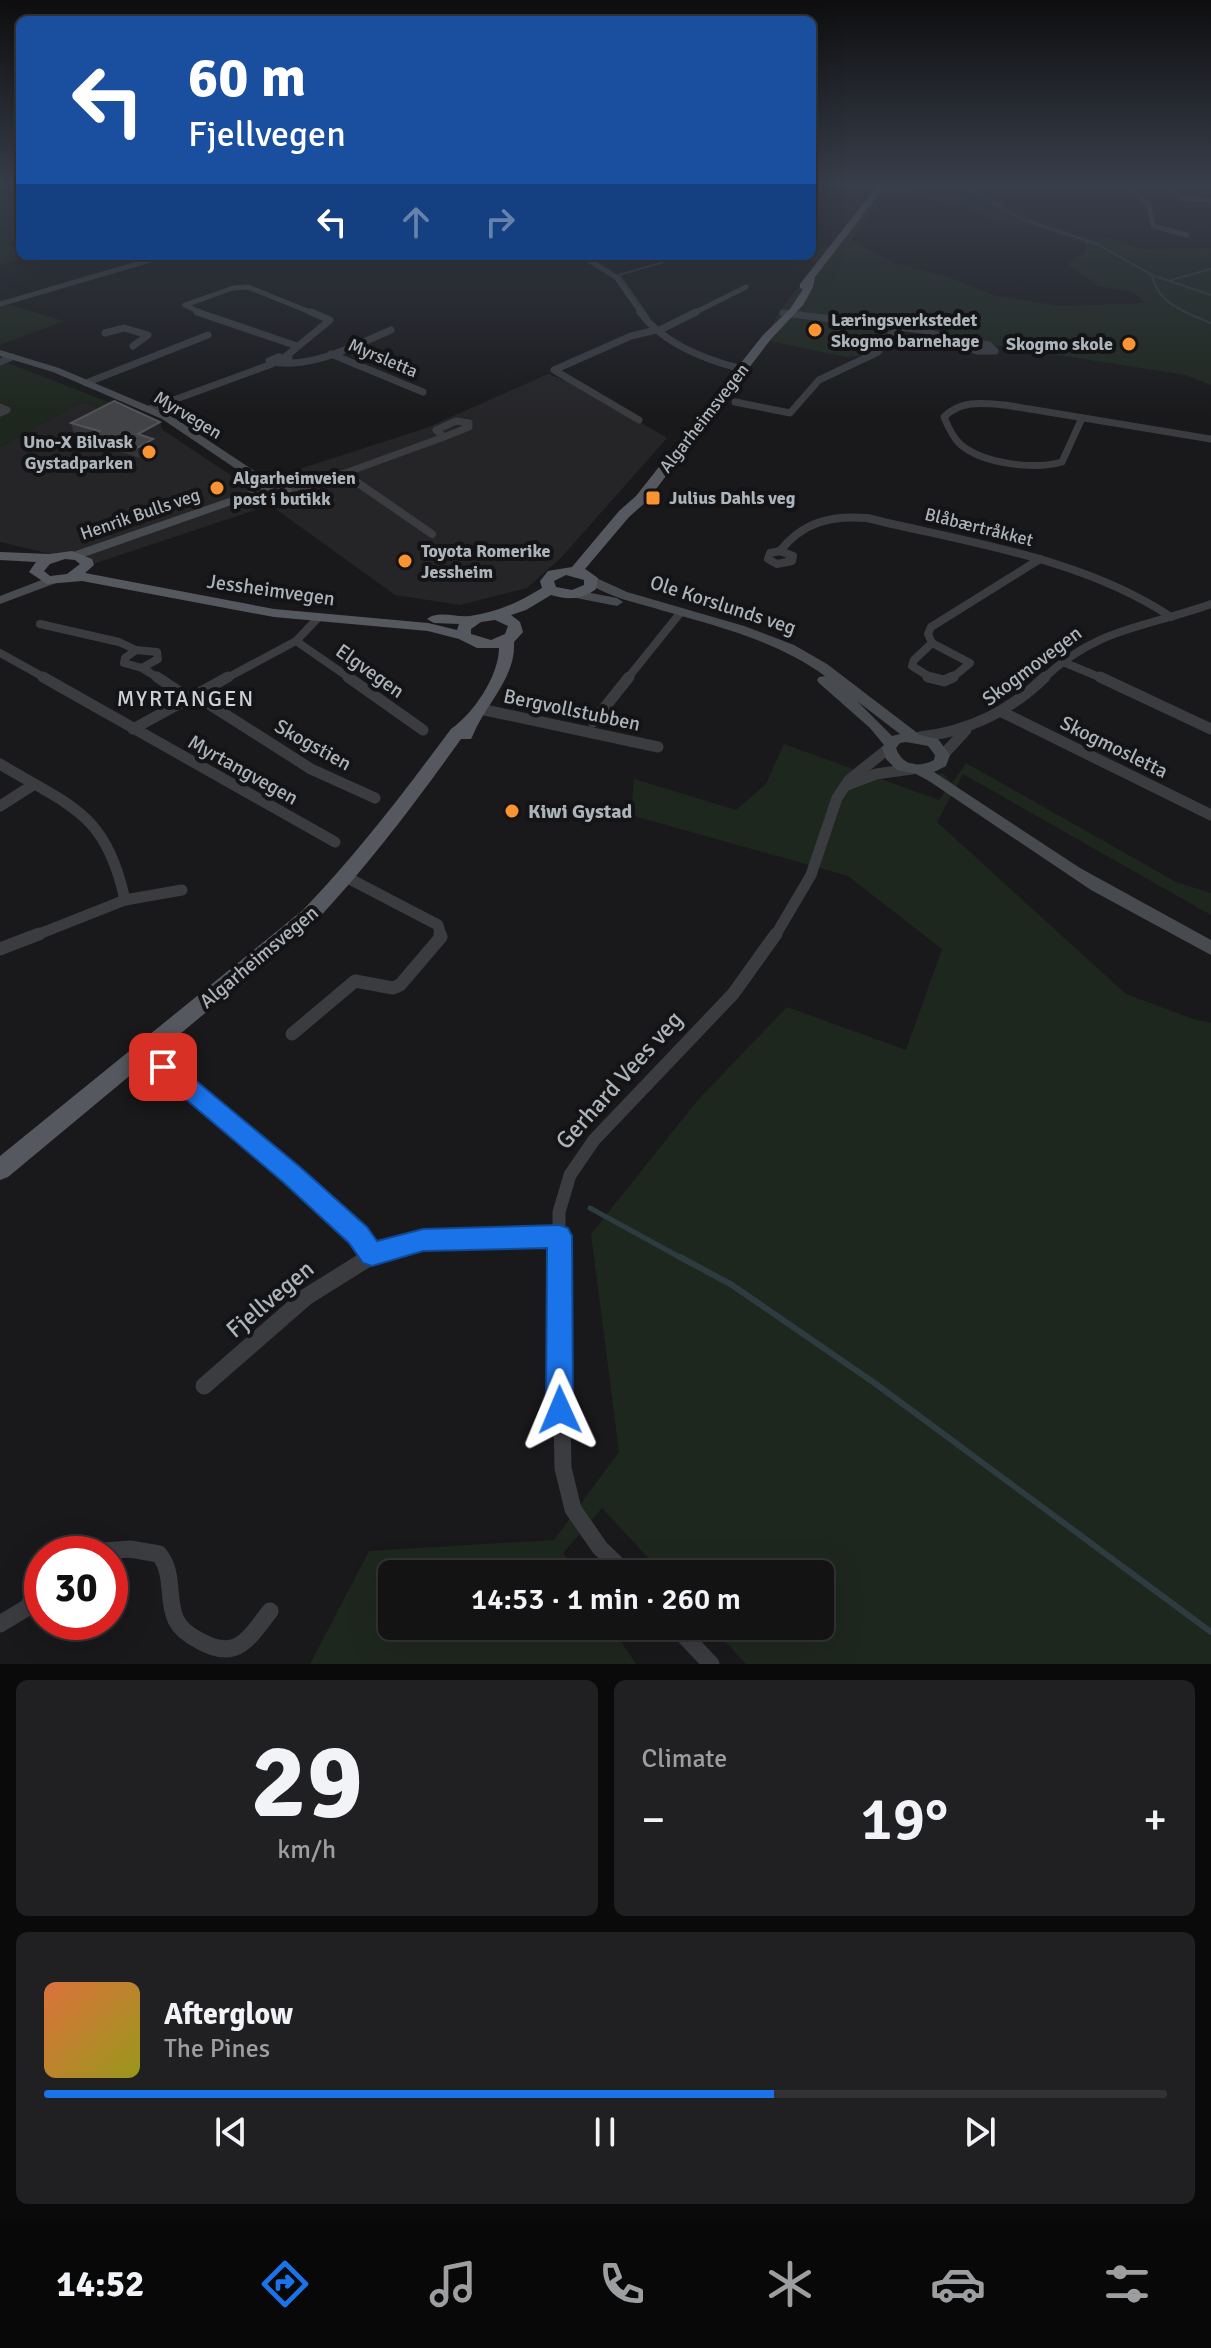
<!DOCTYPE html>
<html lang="en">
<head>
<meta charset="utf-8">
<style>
	:root { --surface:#131314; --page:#202022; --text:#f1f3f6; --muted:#9d9ea0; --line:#323234; --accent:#1a73e8 }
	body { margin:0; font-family:Signika,sans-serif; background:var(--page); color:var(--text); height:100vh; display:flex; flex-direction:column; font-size:30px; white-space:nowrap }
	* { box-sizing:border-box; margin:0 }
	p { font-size:26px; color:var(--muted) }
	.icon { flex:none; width:44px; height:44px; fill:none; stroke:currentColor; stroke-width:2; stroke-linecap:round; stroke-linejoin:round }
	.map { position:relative; height:1664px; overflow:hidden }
	.side { display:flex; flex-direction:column; gap:16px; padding:16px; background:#0a0a0b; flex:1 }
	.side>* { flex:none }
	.banner { position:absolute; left:16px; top:16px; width:800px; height:244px; border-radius:12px; box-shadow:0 8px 32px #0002,0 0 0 2px var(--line); background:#1a4fa0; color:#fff; overflow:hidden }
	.speed { position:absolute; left:24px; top:1536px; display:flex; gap:16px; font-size:40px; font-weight:700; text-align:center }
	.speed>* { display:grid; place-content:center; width:104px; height:104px; border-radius:50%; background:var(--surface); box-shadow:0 8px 32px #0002,0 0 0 2px var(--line); line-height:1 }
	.speed .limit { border:12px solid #d22; background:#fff; color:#111 }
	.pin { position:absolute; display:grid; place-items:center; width:68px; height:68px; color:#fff; margin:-34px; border-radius:16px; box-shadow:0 4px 12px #0006 }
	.me { position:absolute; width:88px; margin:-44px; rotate:359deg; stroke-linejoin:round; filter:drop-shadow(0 0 6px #0008) }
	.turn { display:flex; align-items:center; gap:28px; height:168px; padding:0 40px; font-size:36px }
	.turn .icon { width:104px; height:104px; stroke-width:2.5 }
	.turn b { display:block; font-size:56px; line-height:68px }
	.lanes { display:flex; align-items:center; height:76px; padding:0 40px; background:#0003; justify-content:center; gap:40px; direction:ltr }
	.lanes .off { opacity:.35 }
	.big { font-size:60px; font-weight:600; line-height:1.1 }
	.side .widget { flex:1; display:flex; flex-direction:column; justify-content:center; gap:12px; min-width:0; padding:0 28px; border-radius:12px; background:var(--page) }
	.side .dial { align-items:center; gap:0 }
	.dial b { font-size:104px; line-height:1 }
	.song { display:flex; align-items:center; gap:24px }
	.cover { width:96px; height:96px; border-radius:12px; background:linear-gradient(135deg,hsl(20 70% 55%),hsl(60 70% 35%)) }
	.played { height:8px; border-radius:4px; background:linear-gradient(90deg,var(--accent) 65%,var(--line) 65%) }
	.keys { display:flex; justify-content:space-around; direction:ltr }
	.heat { display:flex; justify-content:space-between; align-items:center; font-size:44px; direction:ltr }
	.side .tiles { flex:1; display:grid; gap:16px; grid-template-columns:1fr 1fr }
	.widget:last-child { grid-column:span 2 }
	.trip { position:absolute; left:378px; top:1560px; width:456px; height:80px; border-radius:12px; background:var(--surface); box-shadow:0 8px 32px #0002,0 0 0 2px var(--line); font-weight:600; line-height:80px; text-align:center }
	.tab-bar { display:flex; height:128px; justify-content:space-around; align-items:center; background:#080808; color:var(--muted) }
	.tab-bar .icon { width:56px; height:56px }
	.tab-bar .selected { color:var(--accent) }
	.tab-bar b { font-size:36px; color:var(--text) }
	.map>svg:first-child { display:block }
</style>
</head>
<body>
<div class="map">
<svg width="1211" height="1664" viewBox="0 0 1211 1664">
	<rect width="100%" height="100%" fill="#19191b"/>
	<path fill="#252528" d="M 548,374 L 577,385 L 667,438 L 561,558 L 527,588 L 460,605 L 395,595 L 270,505 L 93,564 L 0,542 L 0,447 L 81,402 L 104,410 L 116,405 L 163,430 L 247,486 L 426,428 Z"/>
	<g fill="#1e271e" fill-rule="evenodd">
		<path d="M 882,185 L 979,185 C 989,205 1075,236 1100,241 L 1105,237 L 1141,249 L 1211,248 L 1211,385 L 1185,375 L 900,330 L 879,354 L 846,357 L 764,340 L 780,311 L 817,262 L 808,260 L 823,246 L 833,247 ZM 884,198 L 948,201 L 1014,227 L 1029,226 L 1087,244 L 1085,252 L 1067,262 L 1069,265 L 1098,286 L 1133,292 L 1146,303 L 1061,306 L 993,295 L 948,277 L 897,264 L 851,240 Z"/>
		<path d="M 20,189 L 20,238 L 8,244 L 20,247 L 20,256 L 30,256 L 0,265 L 0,194 Z"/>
		<path d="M 7,304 L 64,321 L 0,345 L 0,306 Z"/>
		<path d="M 0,360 L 116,405 L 105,410 L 81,402 L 0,447 Z"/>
		<path d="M 784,744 L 939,800 L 951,784 L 937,775 L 943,773 L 952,783 L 966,763 L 1176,882 L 1211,893 L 1211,915 L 963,774 L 937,822 L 1126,994 L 1193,1019 L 1211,1023 L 1211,1664 L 746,1664 L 711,1626 L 820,1626 L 820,1574 L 663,1574 L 602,1508 L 563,1553 L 576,1574 L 392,1574 L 392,1626 L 611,1626 L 636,1664 L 310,1664 L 369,1551 L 554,1540 L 619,1452 L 591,1234 L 697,1101 L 787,1007 L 906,1050 L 942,949 L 848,876 L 631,815 L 634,779 L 736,810 L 766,784 Z"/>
	</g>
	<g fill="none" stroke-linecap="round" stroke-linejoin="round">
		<g stroke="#2e3b40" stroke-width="2">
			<path d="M 883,192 L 946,185 L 965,187 L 1022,219 L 1097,244 L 1152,275 L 1211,295"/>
			<path d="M 1152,275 C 1157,304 1187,313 1211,323"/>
			<path d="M 1171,280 L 1211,269"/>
			<path d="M 649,318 L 619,275 L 684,256"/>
		</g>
		<path stroke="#2e3b40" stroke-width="5" d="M 590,1208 L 683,1259"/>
		<path stroke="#2e3b40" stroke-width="6" d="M 680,1257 L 732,1285 L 876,1384 L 1211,1632"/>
		<g stroke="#3a3c40" stroke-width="5">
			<path d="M 1127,185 L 1149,205 L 1153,226 L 1187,235"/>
			<path d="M 1174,185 L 1170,189 L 1183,198 L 1211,201"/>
			<path d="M 582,256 L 616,277 L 642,314"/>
			<path d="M 0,304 L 164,256"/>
			<path d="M 185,305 L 233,288 L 248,287 L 315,314"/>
			<path d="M 185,305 L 203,314"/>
			<path d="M 783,313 L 793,314"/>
			<path d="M 692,314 L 746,287"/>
		</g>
		<g stroke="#3a3c40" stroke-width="7">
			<path d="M 197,312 L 297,346"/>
			<path d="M 640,312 C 663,344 706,360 742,369"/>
			<path d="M 783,313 L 923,330 L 977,351 L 995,351 L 989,345 L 942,336"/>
			<path d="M 658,331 L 696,312"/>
			<path d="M 105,333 L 124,328 L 148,335 L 133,346"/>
			<path d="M 331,354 L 423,392"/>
			<path d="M 285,357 L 330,320 L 311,312"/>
			<path d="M 289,358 L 278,357 L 269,361 C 308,371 356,345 391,330"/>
			<path d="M 0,362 L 12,357"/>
			<path d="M 86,383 L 208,335"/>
			<path d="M 735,402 L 790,413 L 819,380 L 878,352 L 897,326"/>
			<path d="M 0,407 L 7,410 L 0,413"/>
			<path d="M 149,409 L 272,364"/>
			<path d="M 1082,418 L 1062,462 C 1035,470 984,464 961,445 C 953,438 948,427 944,417 C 961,400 982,403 1005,405 L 1211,439"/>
			<path d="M 639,420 L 554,370 L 631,336 L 656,330"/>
			<path d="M 456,421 L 469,423 L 469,427 L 444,437 L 436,430 Z"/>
			<path d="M 345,474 L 348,476"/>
			<path d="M 337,476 L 444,437"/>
		</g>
		<g stroke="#3a3c40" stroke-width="8">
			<path d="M 345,474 L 432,534"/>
			<path d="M 287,488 L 312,485 L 343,474"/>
			<path d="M 780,551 C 803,522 831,515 867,518 C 969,543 1083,558 1171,617"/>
			<path d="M 780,551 L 793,556 L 792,561 L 777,564 L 768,559 L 770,553 Z"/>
			<path d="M 40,624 L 119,642 L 136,650"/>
			<path d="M 296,641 L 351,679"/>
			<path d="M 932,643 L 970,663 L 951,679"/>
			<path d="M 932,643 L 914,660 L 912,666 L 933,679"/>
			<path d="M 932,643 L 928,634 L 931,627 L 1040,559"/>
			<path d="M 136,650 L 157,652 L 158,659 L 142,668 L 124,663 L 125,658 Z"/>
			<path d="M 0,653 L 47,679"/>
			<path d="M 1063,662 L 1104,679"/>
			<path d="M 142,668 L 160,679"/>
			<path d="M 225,679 L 296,641 L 318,618"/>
			<path d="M 627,679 L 681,612"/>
			<path d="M 1043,679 C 1097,627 1145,628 1211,604"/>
		</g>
		<g stroke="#3a3c40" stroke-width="11">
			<path d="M 43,677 L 335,842"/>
			<path d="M 157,677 L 189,698"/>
			<path d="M 348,677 L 423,730"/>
			<path d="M 928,677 L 944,681 L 953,677"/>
			<path d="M 1100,677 L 1211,729"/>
			<path d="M 195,695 L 311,769 L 375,798"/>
			<path d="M 480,709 L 658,747"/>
			<path d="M 1002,712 L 1211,815"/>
			<path d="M 593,722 L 629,677"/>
			<path d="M 133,729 L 228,677"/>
			<path d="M 920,737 C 969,731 1009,712 1045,677"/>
			<path d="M 943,755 L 966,730"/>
			<path d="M 0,764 C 71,807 106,812 125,900"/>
			<path d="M 847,785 L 876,774 L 912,769"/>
			<path d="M 0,806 L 33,785"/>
			<path d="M 346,877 L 438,925 L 441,936"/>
			<path d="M 34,936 L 125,900 L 182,890"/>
			<path d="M 775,936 L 811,875 L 837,798 L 849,780 L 889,748"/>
		</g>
		<g stroke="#3a3c40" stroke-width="13">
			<path d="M 0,949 L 39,934"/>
			<path d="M 292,1034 L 355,981 L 393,988 L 400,985 L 441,937 L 440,934"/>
			<path d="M 163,1067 L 358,1235 L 372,1255"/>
			<path d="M 366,1259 C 428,1232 492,1238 559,1236"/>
			<path d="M 559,1259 L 559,1212 L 570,1175 L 594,1140 L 733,994 L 776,934"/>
		</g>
		<g stroke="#3a3c40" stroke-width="17">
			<path d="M 559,1257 L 563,1468 L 573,1509 L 600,1548 L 627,1574"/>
			<path d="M 204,1386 L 306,1297 L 370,1257"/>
			<path d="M 66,1554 L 130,1549 L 159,1554 C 175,1574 166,1598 176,1620 C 181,1630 190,1636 200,1641 C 237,1662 249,1638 270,1611"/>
			<path d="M 0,1624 L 28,1607 L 42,1579"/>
			<path d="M 675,1626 L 711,1664"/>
		</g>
		<g fill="#474b50" fill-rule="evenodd">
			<path d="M 0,350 L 59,368 L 170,415 L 271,482 L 290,485 L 292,492 L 272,500 L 257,496 L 81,558 L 73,558 L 73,552 L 258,488 L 260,485 L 162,419 L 53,372 L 0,356 ZM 276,487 L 280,490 L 272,493 L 267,491 Z"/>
			<path d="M 52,576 L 58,580 L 56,583 L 0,604 L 0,596 Z"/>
			<path d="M 592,576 L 627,592 L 744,626 L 794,645 L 827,664 L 920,735 L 938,739 L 950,755 L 946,766 L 934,772 L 1080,868 L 1211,940 L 1211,955 L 1091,890 L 929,781 L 916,774 L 897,770 L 886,759 L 882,748 L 884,745 L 870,728 L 819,683 L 817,680 L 819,677 L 825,676 C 777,641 720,627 664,611 C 638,603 610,598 588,583 L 586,580 ZM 857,701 L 900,734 L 892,736 ZM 906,742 L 928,746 L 935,755 L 934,760 C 919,768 902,766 896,748 L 900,743 Z"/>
			<path d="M 575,590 L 617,598 L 623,602 L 617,606 L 571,597 L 571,591 Z"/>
		</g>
		<path fill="#55595f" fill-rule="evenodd" d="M 878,185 L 886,185 L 815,277 L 813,287 L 803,305 L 771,339 L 646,502 L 629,517 L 585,569 L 598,578 L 596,589 C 582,600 567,600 551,595 L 526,610 L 511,615 L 520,622 L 523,632 L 514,642 C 516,678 486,703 473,735 L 471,739 L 461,739 C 416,802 370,863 317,920 L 8,1177 L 0,1180 L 0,1156 L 303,910 C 358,853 404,792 451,729 C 473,714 499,676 499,648 L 477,648 L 459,639 L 428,631 L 274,617 L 82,581 L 47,584 L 29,572 L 36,562 L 0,560 L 0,552 L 50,554 L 72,551 L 92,559 L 94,565 L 85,573 L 274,609 L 428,623 L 457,630 L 459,624 L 434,623 L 427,619 C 438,610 456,618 470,616 C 498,612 519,602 542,588 L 540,581 L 548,571 L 572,567 L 619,511 L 636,496 L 763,335 L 790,309 L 803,289 L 800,288 L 800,284 ZM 65,559 L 75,560 L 80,564 L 67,574 L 50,576 L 44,571 L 50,564 ZM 566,575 L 584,580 L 584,585 L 572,590 L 556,587 L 554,581 ZM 495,620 L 508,626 L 505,634 L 491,640 L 471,634 L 471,629 L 481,622 Z"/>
	</g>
	<path fill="#353539" d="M 160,422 L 162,432 L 152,438 L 153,439 L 156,449 L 140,458 L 96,444 L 94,439 L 74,433 L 71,423 Z"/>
	<g fill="#242427">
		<path d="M 160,422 L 162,432 L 141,444 L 138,434 Z"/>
		<path d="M 153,439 L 156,449 L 140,458 L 137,448 Z"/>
	</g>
	<path fill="#424347" stroke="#525459" stroke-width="2" d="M 114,401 L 160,422 L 138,434 L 153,439 L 137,448 L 93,434 L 99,431 L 71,423 Z"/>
	<linearGradient id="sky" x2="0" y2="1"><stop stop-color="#0e0e0f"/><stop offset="0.44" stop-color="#383e4a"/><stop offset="1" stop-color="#383e4a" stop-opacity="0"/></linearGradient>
	<rect width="1211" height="418" fill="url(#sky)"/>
	<path fill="#1a73e8" stroke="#114b97" stroke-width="2" d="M 163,1058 L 171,1060 L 300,1167 L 367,1227 L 377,1241 L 423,1229 L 559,1225 L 568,1228 L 572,1236 L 573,1410 L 569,1419 L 560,1423 L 550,1419 L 546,1410 L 547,1248 L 423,1251 L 372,1266 L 363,1263 L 349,1243 L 283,1182 L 155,1073 L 152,1067 L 155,1060 Z"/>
	<g fill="#fa9432" stroke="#141416" stroke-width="3">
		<circle cx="815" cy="330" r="8"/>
		<circle cx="1129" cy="344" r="8"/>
		<circle cx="149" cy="452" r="8"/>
		<circle cx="217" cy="488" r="8"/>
		<rect x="645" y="490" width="16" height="16" rx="4"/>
		<circle cx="405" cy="561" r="8"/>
		<circle cx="512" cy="811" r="8"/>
	</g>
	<g text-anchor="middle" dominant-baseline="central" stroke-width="8" stroke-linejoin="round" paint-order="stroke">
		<g font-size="18" font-weight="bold" fill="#abb3bb" stroke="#141416" text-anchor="start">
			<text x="831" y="320">Læringsverkstedet<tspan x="831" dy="21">Skogmo barnehage</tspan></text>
			<text x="1113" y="344" text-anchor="end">Skogmo skole</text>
			<text x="133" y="442" text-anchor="end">Uno-X Bilvask<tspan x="133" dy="21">Gystadparken</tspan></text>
			<text x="233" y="478">Algarheimveien<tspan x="233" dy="21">post i butikk</tspan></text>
			<text x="669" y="498">Julius Dahls veg</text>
			<text x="421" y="551">Toyota Romerike<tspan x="421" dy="21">Jessheim</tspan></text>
		</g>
		<g font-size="18" fill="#abb3bb" stroke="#141416">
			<text transform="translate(383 358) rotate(23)">Myrsletta</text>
			<text transform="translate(188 415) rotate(31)">Myrvegen</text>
			<text transform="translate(704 418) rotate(-52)">Algarheimsvegen</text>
			<text transform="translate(140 514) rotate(-19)">Henrik Bulls veg</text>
			<text transform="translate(979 527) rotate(14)">Blåbærtråkket</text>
		</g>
		<g font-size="20" fill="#abb3bb" stroke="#141416">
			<text transform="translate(271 590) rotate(8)">Jessheimvegen</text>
			<text transform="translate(723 605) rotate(18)">Ole Korslunds veg</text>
			<text transform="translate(1032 666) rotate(-37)">Skogmovegen</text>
			<text transform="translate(370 671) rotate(35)">Elgvegen</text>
			<text transform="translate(572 710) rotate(12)">Bergvollstubben</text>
			<text transform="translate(313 745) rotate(29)">Skogstien</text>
			<text transform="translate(1114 747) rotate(26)">Skogmosletta</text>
			<text transform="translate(243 770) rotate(29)">Myrtangvegen</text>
			<text transform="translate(259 957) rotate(-40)">Algarheimsvegen</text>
		</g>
		<g font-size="20" font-weight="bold" fill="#abb3bb" stroke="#141416" text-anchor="start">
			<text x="528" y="811">Kiwi Gystad</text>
		</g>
		<g font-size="22" letter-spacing="2" fill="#ccd1d7" stroke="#141416">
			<text x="186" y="698">MYRTANGEN</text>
		</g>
		<g font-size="24" fill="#abb3bb" stroke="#141416">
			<text transform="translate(619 1080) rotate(-48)">Gerhard Vees veg</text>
			<text transform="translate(270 1299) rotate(-40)">Fjellvegen</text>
		</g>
	</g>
</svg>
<div class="speed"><div class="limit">30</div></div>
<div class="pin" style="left:163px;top:1067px;background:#d93025"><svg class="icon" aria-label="arrive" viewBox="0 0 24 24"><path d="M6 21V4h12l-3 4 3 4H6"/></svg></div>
<svg class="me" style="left:560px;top:1410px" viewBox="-20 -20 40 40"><path d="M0-17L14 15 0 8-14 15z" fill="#1a73e8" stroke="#fff" stroke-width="4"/></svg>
<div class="trip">14:53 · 1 min · 260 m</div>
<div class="banner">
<div class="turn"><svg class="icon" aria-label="left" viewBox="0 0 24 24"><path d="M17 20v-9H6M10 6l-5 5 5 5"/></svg><div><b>60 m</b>Fjellvegen</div></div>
<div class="lanes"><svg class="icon" aria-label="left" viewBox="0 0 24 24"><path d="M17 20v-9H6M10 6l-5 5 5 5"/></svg><svg class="icon off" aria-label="ahead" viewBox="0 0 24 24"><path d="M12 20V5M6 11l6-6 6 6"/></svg><svg class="icon off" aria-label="right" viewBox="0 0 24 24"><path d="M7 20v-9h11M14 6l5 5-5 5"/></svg></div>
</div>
</div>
<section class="side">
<div class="tiles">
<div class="widget dial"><b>29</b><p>km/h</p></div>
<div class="widget"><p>Climate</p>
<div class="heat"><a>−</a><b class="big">19°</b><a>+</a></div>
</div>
<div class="widget">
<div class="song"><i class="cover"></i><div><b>Afterglow</b><p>The Pines</p></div></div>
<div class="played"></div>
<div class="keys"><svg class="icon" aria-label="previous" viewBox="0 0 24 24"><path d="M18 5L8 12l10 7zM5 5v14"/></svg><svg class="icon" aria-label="pause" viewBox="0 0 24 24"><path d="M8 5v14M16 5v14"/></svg><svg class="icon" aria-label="next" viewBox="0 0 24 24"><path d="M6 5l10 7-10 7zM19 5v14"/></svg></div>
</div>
</div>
</section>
<nav class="tab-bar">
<b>14:52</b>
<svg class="icon selected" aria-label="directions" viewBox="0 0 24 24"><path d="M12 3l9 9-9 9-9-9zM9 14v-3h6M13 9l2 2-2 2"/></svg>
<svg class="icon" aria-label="music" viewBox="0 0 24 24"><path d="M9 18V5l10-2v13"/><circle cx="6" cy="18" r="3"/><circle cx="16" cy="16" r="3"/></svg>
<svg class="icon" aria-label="phone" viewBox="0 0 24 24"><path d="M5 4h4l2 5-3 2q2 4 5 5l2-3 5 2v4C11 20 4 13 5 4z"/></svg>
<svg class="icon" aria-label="climate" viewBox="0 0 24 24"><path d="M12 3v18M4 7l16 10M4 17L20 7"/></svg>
<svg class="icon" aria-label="car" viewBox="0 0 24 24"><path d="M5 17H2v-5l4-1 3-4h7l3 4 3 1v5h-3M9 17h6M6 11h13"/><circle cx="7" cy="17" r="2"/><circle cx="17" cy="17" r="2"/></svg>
<svg class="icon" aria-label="filters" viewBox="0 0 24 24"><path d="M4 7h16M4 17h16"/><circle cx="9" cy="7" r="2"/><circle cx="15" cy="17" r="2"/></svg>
</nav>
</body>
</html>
